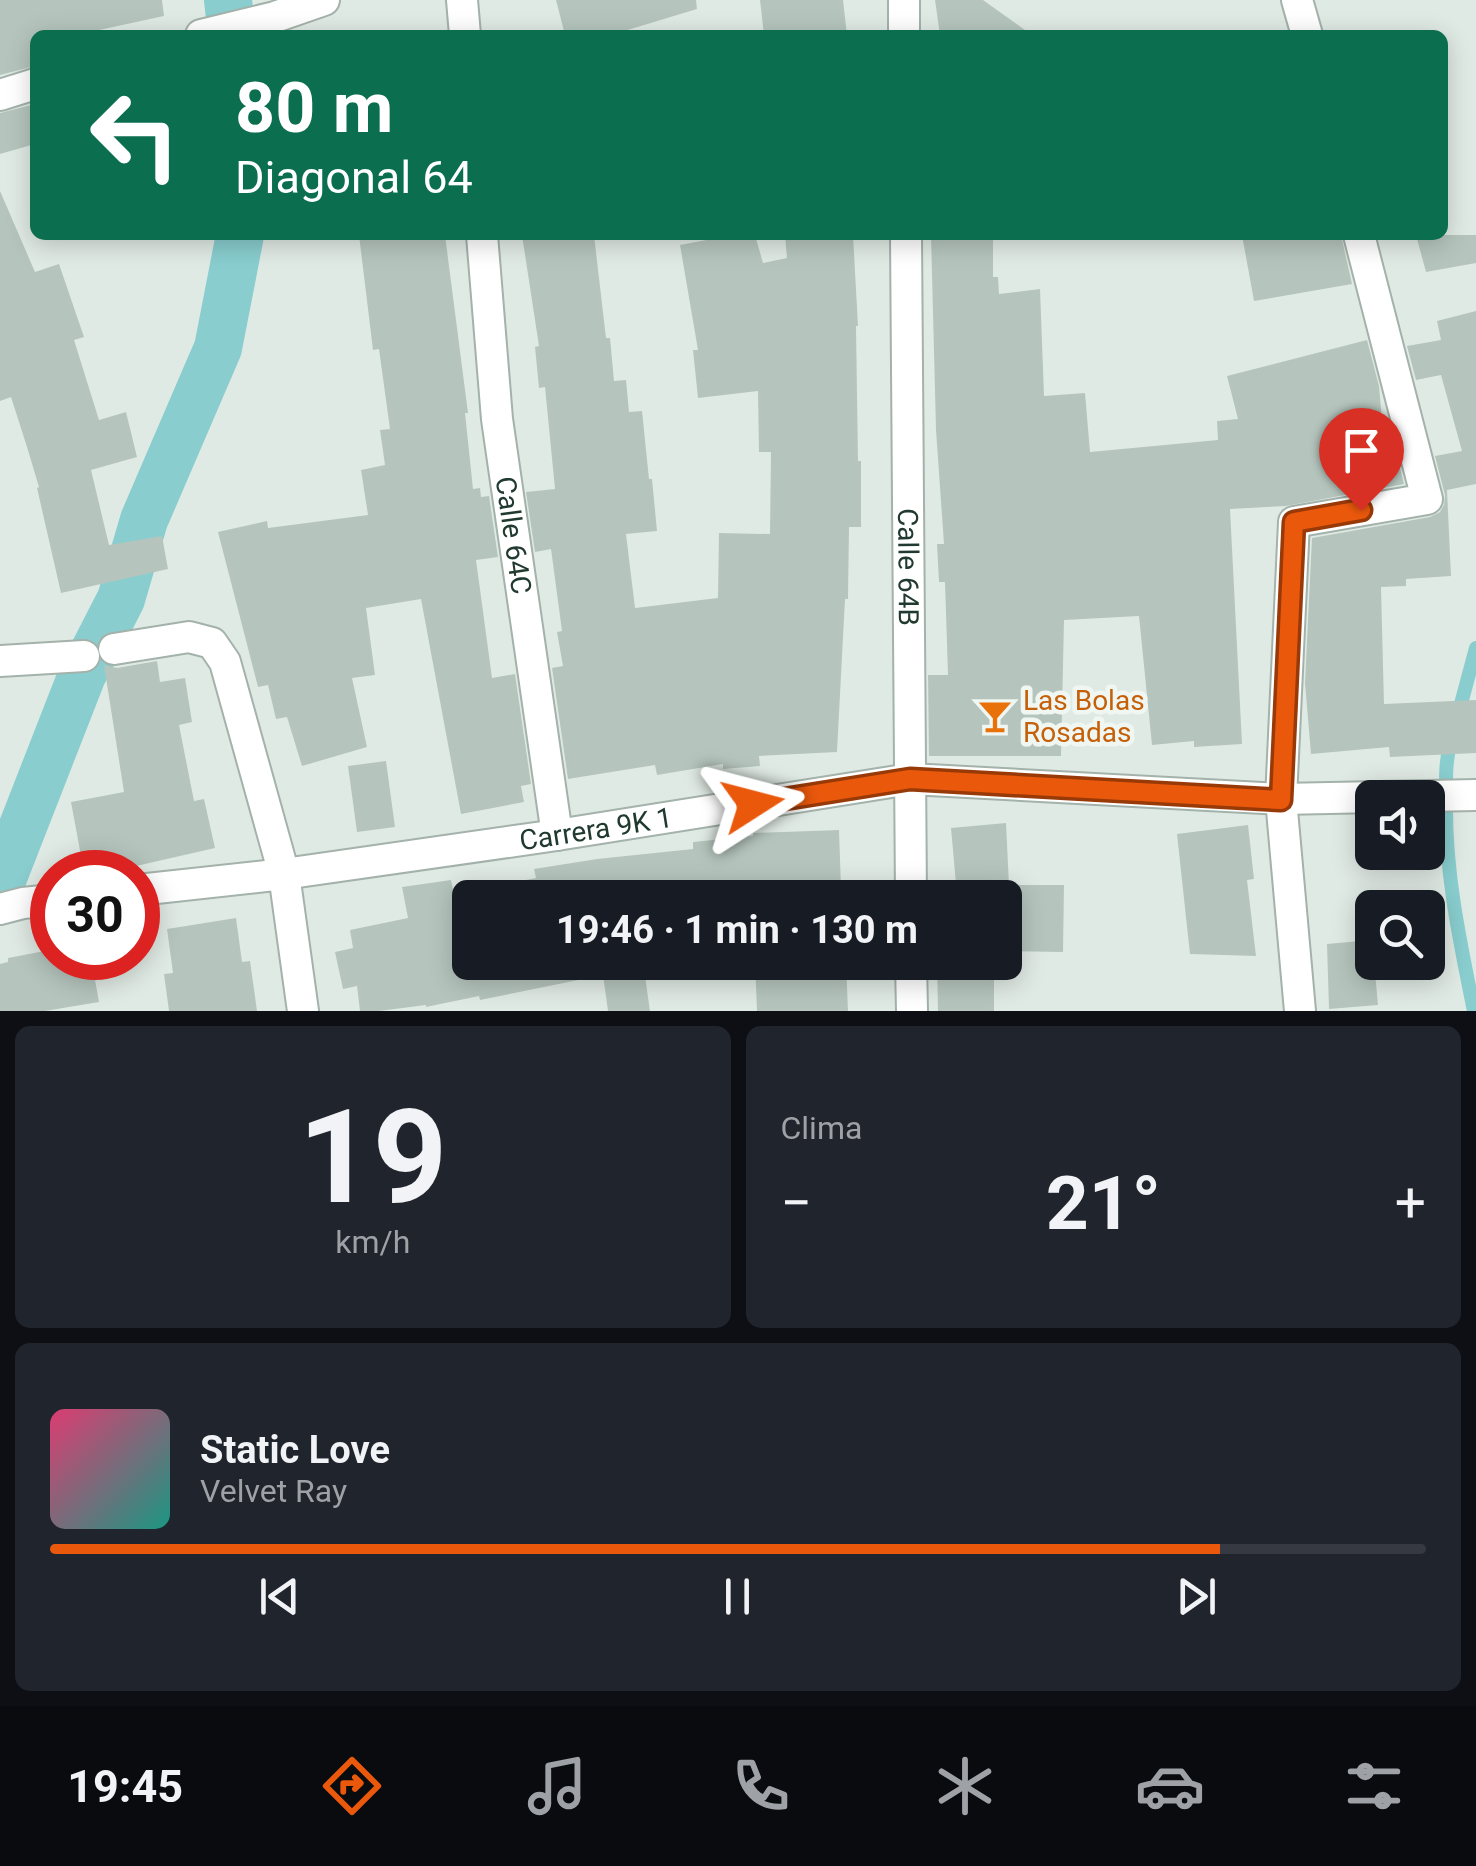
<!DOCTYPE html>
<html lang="es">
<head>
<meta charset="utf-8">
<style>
	:root { --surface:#171b24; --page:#20242c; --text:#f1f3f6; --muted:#9ea1a6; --line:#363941; --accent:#ea580c }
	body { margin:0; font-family:Roboto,sans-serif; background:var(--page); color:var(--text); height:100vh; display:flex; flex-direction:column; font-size:38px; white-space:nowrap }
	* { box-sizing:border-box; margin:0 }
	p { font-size:32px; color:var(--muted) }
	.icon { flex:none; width:55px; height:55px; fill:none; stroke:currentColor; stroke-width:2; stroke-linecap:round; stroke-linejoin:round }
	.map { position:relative; height:1011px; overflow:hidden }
	.panel { display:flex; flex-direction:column; gap:15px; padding:15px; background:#0d0f14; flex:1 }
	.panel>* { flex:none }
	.banner { position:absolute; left:30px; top:30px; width:1418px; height:210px; border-radius:15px; box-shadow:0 5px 25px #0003; background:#0b6e4f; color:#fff; overflow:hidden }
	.controls { position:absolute; left:1355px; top:780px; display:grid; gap:20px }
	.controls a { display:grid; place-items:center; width:90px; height:90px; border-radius:15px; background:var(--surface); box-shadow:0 5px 25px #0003; font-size:50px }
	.speed { position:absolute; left:30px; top:850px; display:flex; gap:20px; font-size:50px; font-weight:700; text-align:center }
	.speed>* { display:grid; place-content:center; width:130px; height:130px; border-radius:50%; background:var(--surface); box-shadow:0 5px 25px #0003; line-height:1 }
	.speed .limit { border:15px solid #d22; background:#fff; color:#111 }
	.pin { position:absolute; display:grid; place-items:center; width:85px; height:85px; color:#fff; margin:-102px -42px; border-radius:50% 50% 50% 0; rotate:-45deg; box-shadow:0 0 10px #0007 }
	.pin .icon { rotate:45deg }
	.me { position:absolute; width:110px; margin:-55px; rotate:81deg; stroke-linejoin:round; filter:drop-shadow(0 0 8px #0008) }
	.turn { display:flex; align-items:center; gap:35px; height:210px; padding:0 40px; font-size:45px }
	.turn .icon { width:130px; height:130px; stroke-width:2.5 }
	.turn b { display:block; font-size:70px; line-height:85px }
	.big { font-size:75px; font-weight:700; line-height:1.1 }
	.panel .card { flex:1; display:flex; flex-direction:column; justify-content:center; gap:15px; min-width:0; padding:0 35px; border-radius:15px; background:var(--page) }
	.panel .dial { align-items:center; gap:0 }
	.dial b { font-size:130px; line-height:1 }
	.song { display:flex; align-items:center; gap:30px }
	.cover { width:120px; height:120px; border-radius:15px; background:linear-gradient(135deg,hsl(340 70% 55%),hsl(170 70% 35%)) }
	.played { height:10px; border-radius:5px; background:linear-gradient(90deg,var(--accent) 85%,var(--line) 85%) }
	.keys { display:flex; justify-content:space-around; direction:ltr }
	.heat { display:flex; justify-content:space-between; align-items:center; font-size:55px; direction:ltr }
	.panel .tiles { flex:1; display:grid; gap:15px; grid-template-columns:1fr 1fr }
	.card:last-child { grid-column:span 2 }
	.trip { position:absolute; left:452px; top:880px; width:570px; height:100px; border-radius:15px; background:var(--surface); box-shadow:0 5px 25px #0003; font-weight:700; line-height:100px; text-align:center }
	.dock { display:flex; height:160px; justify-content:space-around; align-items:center; background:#090b0e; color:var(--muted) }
	.dock .icon { width:70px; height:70px }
	.dock .selected { color:var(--accent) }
	.dock b { font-size:45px; color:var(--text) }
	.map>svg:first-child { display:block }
</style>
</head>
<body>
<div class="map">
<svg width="1476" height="1011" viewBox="0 0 1476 1011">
	<rect width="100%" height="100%" fill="#e0eae4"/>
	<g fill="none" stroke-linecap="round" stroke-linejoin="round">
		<g stroke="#89cdce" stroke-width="14">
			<path d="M 1458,715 L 1476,648"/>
			<path d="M 1451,740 C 1445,761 1446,781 1446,802 C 1445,873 1460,942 1474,1011"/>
		</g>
		<g stroke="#89cdce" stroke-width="48">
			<path d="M 228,0 L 232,35"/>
			<path d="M 0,885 L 82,675 L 121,599 L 144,520 L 218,348 L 240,235"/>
		</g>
	</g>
	<g fill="#b5c5bd">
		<path d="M 0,0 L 162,0 L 164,16 L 76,35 L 35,35 L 35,66 L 0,75 Z"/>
		<path d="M 556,0 L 696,0 L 697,9 L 611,35 L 565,35 Z"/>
		<path d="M 760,0 L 843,0 L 847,35 L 764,35 Z"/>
		<path d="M 935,0 L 983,0 L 1032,35 L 940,35 Z"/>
		<path d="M 35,104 L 35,144 L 0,154 L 0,113 Z"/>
		<path d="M 0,191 L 35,272 L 59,264 L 84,337 L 74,340 L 99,420 L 126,412 L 137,457 L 91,470 L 109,545 L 162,536 L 168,569 L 61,593 L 37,488 L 39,487 L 27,447 L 11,397 L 0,401 Z"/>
		<path d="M 359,235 L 445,235 L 468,413 L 465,413 L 473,489 L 480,488 L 481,497 L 489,496 L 498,557 L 476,560 L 492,678 L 515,674 L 531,784 L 521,786 L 524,802 L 461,814 L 421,599 L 366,608 L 375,675 L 352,678 L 367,747 L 302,766 L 287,717 L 276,719 L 268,685 L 258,687 L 218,532 L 267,521 L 268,528 L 368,515 L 361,470 L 385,465 L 380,430 L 390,429 L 379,349 L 373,350 Z"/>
		<path d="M 522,235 L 594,235 L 606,338 L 610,338 L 614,381 L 626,380 L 629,412 L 642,411 L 649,479 L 652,479 L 657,531 L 626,534 L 635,608 L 718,598 L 719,533 L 770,534 L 771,452 L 759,452 L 758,391 L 698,398 L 693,350 L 698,350 L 680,245 L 733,235 L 755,235 L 763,263 L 787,258 L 785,235 L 853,235 L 858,326 L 856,326 L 858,461 L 861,461 L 861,527 L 849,527 L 848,599 L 845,599 L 837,752 L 759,756 L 760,766 L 723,769 L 723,764 L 657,775 L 655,765 L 568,779 L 552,668 L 563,666 L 557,632 L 562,631 L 551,549 L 535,552 L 526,492 L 555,489 L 545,387 L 539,388 L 535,347 L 539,346 Z"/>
		<path d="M 931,235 L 993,235 L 993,277 L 998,277 L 999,294 L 1040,289 L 1044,396 L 1085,393 L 1090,452 L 1218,440 L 1217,421 L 1238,419 L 1227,376 L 1367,340 L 1379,386 L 1386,466 L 1399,464 L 1404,484 L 1286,506 L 1230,509 L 1242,744 L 1194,747 L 1194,741 L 1152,745 L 1139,616 L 1064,620 L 1061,756 L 929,756 L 928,675 L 948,675 L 945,582 L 939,582 L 937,544 L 944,544 L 936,430 Z"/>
		<path d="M 1242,235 L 1341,235 L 1352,284 L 1254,301 Z"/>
		<path d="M 1416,235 L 1476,235 L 1476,263 L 1426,272 Z"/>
		<path d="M 1476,311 L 1476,484 L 1447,490 L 1451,576 L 1406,579 L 1406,586 L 1381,587 L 1384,704 L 1476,700 L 1476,753 L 1390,757 L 1389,747 L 1311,754 L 1305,683 L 1312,538 L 1430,517 L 1440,512 L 1444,505 L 1445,495 L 1435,456 L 1462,451 L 1441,375 L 1416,380 L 1407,346 L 1441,340 L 1437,321 Z"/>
		<path d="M 157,661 L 160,682 L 185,678 L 192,722 L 179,725 L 194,801 L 204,799 L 215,848 L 110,872 L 84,872 L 71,802 L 124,792 L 104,665 L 117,668 Z"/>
		<path d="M 386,761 L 395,827 L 357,832 L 348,766 Z"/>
		<path d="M 1006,823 L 1009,885 L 1064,885 L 1063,952 L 1005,951 L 1005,898 L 942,898 L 942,884 L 956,884 L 951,828 Z"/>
		<path d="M 1248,825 L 1254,879 L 1247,880 L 1256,956 L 1190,954 L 1177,834 Z"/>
		<path d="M 839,830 L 841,889 L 744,894 L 744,898 L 470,898 L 470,962 L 643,962 L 650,1011 L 608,1011 L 603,975 L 480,1000 L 479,996 L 426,1007 L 426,1005 L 379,1011 L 360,1011 L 357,986 L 343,989 L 335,952 L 353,948 L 350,930 L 408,918 L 402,887 L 451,880 L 454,894 L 536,878 L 534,869 L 597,859 L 693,849 L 693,842 L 753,836 L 753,833 Z"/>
		<path d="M 236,918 L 242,962 L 250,961 L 257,1011 L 169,1011 L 164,974 L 173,973 L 167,929 Z"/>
		<path d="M 1372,940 L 1372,962 L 1374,962 L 1378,1005 L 1329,1009 L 1327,944 Z"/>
		<path d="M 50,950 L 51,958 L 91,958 L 99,1002 L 45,1011 L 0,1011 L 0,964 L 8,962 L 8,958 Z"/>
		<path d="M 755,962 L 846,962 L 848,1011 L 757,1011 Z"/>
		<path d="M 937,962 L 994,962 L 994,1011 L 938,1011 Z"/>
	</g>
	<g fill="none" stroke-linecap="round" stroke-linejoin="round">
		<g stroke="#a3b2aa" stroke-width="34">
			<g id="minor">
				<path d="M 462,0 L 465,35"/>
				<path d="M 1297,0 L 1307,35"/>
				<path d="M 201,35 L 275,17 L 324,0"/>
				<path d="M 0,95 L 35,84"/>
				<path id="s1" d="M 482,235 L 497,419 L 557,835"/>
				<path d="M 114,649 L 189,637 L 212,643 L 225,662 L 284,874 L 303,1011"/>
				<path d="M 0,661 L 84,656"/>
				<path id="s2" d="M 138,890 L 284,874 L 557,835 L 910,779 L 1281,799 L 1476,795"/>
				<path d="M 0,909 L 23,903 L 52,900"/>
				<path d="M 1300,1011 L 1281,799 L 1294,522 L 1427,499 L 1359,235"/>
			</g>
		</g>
		<g stroke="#a3b2aa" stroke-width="34">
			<g id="tertiary">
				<path d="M 904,0 L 904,35"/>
				<path id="s3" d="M 906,235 L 911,898"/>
				<path d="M 911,962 L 912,1011"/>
			</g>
		</g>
		<use href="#minor" stroke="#fff" stroke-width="30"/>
		<use href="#tertiary" stroke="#fff" stroke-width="30"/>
	</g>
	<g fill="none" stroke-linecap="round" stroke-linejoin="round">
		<g stroke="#983908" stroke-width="25">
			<path id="route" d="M 753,804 L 910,779 L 1281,800 L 1294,522 L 1361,510"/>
		</g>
		<use href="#route" stroke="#ea580c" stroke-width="18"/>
	</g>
	<defs>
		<g id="bar-bare" transform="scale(2.7)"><path d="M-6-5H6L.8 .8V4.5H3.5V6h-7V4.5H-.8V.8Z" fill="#e8710a" stroke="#f0f7f3" stroke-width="2.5" paint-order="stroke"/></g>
	</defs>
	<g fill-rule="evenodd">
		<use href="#bar-bare" x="995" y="716"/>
	</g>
	<g text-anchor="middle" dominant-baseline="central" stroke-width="9" stroke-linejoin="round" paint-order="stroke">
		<g font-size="28" fill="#213a30" stroke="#f0f7f3">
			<text stroke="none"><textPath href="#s1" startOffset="302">Calle 64C</textPath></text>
			<text stroke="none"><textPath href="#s3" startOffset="332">Calle 64B</textPath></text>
			<text stroke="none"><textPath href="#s2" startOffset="462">Carrera 9K 1</textPath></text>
		</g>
		<g font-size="28" fill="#c56008" stroke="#f0f7f3" text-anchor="start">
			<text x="1023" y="700">Las Bolas<tspan x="1023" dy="32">Rosadas</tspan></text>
		</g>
	</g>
</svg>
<div class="controls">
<a><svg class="icon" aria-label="sound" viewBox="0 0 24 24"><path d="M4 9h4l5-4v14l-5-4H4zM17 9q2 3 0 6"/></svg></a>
<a><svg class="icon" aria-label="search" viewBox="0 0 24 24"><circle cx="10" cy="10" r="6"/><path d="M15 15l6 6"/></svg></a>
</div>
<div class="speed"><div class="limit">30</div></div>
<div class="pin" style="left:1361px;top:510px;background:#d93025"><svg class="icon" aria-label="arrive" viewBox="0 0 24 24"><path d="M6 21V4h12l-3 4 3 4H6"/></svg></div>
<svg class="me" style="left:753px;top:804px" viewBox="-20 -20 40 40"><path d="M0-17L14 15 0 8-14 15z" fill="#ea580c" stroke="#fff" stroke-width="4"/></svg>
<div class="trip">19:46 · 1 min · 130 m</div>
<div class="banner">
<div class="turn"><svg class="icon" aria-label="left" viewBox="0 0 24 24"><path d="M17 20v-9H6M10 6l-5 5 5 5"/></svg><div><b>80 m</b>Diagonal 64</div></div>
</div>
</div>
<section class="panel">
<div class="tiles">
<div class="card dial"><b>19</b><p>km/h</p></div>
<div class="card"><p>Clima</p>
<div class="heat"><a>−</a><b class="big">21°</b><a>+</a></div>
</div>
<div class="card">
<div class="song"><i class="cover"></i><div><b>Static Love</b><p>Velvet Ray</p></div></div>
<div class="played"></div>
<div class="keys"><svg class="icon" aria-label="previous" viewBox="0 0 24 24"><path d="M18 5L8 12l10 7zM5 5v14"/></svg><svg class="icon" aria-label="pause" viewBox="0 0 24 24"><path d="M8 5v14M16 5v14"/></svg><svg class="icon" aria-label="next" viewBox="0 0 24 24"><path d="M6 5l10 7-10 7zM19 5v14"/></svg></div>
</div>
</div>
</section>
<nav class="dock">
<b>19:45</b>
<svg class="icon selected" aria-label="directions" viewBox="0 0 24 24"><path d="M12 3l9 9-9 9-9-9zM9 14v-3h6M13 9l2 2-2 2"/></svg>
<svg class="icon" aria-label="music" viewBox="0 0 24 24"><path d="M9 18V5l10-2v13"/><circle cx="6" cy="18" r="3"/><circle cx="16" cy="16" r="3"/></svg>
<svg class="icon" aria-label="phone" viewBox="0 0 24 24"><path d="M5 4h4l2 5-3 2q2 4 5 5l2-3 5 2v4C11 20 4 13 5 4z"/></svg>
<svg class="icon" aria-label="climate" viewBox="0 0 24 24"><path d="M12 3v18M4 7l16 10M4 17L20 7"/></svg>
<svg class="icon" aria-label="car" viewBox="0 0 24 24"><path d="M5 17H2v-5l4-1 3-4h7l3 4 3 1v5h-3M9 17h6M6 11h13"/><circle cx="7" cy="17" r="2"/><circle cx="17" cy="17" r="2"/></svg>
<svg class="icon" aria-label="filters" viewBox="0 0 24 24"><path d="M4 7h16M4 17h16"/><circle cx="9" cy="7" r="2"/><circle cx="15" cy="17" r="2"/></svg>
</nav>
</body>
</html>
